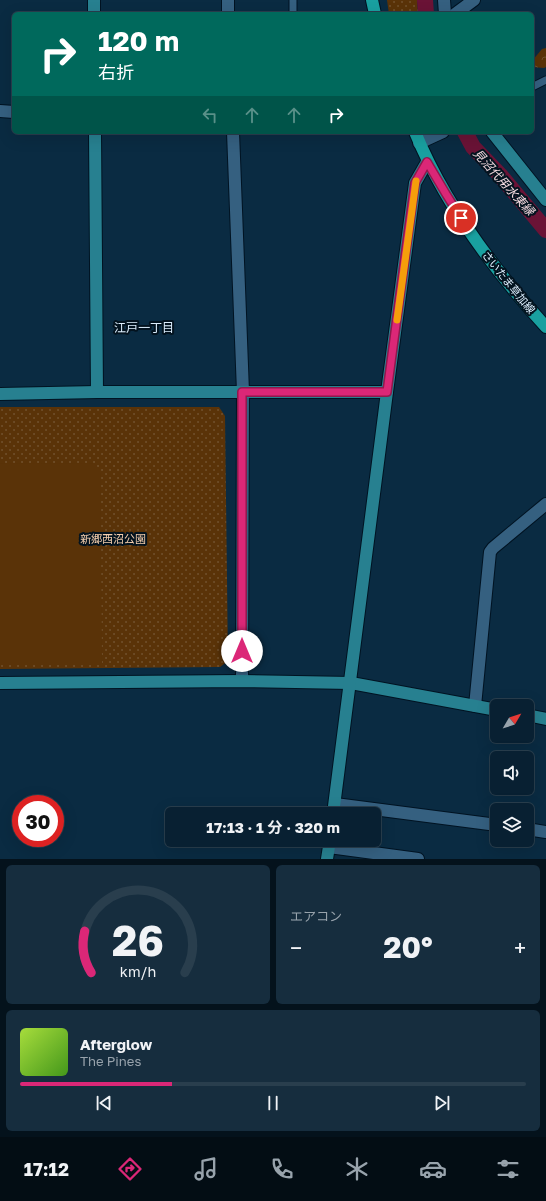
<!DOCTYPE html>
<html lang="ja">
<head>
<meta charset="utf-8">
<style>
	:root { --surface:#082032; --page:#162d3e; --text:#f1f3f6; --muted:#98a3ac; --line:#293e4d; --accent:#db2777 }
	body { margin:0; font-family:"Golos Text","Noto Sans JP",sans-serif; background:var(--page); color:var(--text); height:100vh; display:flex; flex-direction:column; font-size:15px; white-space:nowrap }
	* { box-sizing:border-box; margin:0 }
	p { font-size:13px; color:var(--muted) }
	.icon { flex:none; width:22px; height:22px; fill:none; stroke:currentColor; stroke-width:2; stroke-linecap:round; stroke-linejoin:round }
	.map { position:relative; height:859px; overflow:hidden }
	.drawer { display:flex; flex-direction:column; gap:6px; padding:6px; background:#04121c; flex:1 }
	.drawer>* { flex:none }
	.top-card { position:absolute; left:12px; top:12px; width:522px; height:122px; border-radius:6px; box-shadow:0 4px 16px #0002,0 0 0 1px var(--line); background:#00695c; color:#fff; overflow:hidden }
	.needle { width:26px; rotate:51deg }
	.buttons { position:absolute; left:490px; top:699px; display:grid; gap:8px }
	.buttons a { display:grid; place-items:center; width:44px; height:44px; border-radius:6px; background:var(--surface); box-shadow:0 4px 16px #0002,0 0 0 1px var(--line); font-size:20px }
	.speed { position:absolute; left:12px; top:795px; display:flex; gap:8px; font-size:20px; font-weight:700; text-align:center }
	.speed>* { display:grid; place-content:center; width:52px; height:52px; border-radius:50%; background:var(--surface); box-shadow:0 4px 16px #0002,0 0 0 1px var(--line); line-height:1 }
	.speed .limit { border:6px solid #d22; background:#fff; color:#111 }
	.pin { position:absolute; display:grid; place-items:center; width:34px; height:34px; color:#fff; margin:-17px; border:2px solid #fff; border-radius:50%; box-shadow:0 1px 4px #0007 }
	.me { position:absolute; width:44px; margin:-22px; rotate:0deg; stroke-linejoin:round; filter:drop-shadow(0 0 3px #0008) }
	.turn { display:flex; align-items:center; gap:14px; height:84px; padding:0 20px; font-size:18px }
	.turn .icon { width:52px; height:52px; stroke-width:2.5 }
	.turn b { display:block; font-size:28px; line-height:34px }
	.lanes { display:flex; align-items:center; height:38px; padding:0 20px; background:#0003; justify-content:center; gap:20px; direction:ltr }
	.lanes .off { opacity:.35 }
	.big { font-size:30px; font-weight:700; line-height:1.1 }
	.drawer .tile { flex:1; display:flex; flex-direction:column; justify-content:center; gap:6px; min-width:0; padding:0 14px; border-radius:6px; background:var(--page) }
	.drawer .dial { align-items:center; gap:0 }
	.dial svg { height:104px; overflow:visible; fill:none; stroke:var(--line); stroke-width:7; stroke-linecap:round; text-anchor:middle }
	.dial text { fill:var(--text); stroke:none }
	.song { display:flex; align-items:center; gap:12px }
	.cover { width:48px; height:48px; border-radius:6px; background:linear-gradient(135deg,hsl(80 70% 55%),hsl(100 70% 35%)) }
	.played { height:4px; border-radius:2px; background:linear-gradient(90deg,var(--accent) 30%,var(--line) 30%) }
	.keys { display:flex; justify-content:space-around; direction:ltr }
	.heat { display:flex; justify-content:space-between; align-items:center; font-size:22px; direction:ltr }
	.drawer .tiles { flex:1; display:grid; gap:6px; grid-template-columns:1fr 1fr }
	.tile:last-child { grid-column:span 2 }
	.trip { position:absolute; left:165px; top:807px; width:216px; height:40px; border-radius:6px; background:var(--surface); box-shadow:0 4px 16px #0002,0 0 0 1px var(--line); font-weight:700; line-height:40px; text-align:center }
	.dock { display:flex; height:64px; justify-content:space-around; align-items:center; background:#030d14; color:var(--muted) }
	.dock .icon { width:28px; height:28px }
	.dock .on { color:var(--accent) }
	.dock b { font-size:18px; color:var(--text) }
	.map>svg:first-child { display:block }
</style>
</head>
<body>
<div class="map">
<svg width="546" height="859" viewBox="0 0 546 859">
	<defs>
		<pattern id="green-dots" width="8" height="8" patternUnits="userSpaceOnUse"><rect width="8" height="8" fill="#5a3308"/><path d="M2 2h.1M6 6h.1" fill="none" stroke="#71512d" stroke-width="1.8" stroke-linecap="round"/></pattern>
		<pattern id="forest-crowns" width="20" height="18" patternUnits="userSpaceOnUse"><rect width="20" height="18" fill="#5a3308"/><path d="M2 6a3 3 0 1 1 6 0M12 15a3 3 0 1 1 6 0" fill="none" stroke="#71512d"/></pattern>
	</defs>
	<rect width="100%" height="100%" fill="#0a2b42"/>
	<g fill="url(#green-dots)">
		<path d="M 387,0 L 417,0 L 418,14 L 389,14 Z"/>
		<path d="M 0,407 L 219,407 L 225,416 L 228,661 L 220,667 L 0,669 Z"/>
	</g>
	<path fill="url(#forest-crowns)" d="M 546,48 L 546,67 L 544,68 L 532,67 L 532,61 L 542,49 Z"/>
	<path fill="#5a3308" d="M 0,463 L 94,464 L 100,470 L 102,664 L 0,664 Z"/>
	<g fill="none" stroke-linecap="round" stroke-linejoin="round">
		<g stroke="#6a1336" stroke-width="16">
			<path d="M 425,0 L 426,14"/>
			<path d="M 465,132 L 473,147 L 500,175 L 546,230"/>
		</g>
		<g stroke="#001322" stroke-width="9">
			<g id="lane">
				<path d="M 293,0 L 293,14"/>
				<path d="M 532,87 L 546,80"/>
			</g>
		</g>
		<g stroke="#001322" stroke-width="14">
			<g id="street">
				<path d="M 228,0 L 228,14"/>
				<path d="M 444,0 L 445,14"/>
				<path d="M 455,14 L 474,0"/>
				<path d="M 0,111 L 14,112"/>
				<path d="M 233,132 L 243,392 L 242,681"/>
				<path d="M 419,143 L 443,132"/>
				<path d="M 475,706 L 490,552 L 493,548 L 546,504"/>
				<path d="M 335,804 L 497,825"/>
				<path d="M 527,829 L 546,832"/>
				<path d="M 329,847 L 418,859"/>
			</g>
		</g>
		<g stroke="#001322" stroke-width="14">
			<g id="secondary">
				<path d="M 94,0 L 94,14"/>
				<path d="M 95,132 L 97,392"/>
				<path d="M 492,132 L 546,200"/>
				<path d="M 0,394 L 97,392 L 387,392"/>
				<path d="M 0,683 L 242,681 L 351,683 L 497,710"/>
				<path d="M 527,715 L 546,719"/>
				<path d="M 333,814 L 387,392 L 415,183 L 427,162"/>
				<path d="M 327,859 L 330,840"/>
			</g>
		</g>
		<g stroke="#001322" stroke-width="14">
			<g id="primary">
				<path d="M 372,0 L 375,14"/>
				<path d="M 415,132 C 445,205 493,269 546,327"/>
			</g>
		</g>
		<use href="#lane" stroke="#356080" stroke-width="7"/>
		<use href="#street" stroke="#356080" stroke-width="12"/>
		<use href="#secondary" stroke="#278090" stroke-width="12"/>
		<use href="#primary" stroke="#19a0a0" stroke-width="12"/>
	</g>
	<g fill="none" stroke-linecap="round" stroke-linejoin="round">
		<g stroke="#8e194d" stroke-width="10">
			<path id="route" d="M 242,651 L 242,392 L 387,392 L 415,183 L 427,162 L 446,194 L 461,218"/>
		</g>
		<use href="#route" stroke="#db2777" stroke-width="7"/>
		<path stroke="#f59e0b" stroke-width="7" d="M 397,320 L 416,181"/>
	</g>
	<g text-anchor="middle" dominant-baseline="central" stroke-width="4" stroke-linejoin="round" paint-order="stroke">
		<g font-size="11" fill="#dceefd" stroke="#03131f">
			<text transform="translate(509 282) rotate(51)">さいたま草加線</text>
		</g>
		<g font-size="11" fill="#f5cfae" stroke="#03131f">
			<text x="113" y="538">新郷西沼公園</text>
		</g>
		<g font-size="12" font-style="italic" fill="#f3d9df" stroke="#03131f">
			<text transform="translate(504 182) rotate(48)">見沼代用水東縁</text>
		</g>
		<g font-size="12" fill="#dceefd" stroke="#03131f">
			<text x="144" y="327">江戸一丁目</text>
		</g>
	</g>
</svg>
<div class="buttons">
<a><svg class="needle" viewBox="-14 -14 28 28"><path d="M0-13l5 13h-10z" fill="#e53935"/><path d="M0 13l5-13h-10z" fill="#98a3ac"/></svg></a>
<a><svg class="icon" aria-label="sound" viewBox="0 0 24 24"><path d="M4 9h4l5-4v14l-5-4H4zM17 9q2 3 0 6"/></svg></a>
<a><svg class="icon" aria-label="layers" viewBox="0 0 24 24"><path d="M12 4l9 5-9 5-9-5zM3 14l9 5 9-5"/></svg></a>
</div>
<div class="speed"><div class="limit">30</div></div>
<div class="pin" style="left:461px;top:218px;background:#d93025"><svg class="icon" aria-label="arrive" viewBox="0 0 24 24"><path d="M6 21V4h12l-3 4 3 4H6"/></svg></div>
<svg class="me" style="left:242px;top:651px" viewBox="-20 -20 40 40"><circle r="19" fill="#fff"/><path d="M0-13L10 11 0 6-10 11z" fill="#db2777"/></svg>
<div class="trip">17:13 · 1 分 · 320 m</div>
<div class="top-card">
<div class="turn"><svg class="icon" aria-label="right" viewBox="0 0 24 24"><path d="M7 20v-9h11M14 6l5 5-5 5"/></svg><div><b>120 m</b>右折</div></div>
<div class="lanes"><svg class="icon off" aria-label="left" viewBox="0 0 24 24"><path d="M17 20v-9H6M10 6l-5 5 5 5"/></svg><svg class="icon off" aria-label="ahead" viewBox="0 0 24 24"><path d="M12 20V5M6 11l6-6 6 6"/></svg><svg class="icon off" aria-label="ahead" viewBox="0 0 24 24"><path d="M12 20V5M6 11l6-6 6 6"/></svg><svg class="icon" aria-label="right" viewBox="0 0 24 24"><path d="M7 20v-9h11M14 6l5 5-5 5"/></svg></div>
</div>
</div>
<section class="drawer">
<div class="tiles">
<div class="tile dial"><svg viewBox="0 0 100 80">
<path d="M14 69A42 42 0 1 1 86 69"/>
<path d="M14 69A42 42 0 0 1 9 37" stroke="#db2777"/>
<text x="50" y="56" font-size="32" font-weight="700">26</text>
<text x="50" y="72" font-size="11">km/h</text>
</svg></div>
<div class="tile"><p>エアコン</p>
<div class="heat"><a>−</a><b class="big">20°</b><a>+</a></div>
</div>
<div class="tile">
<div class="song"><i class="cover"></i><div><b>Afterglow</b><p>The Pines</p></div></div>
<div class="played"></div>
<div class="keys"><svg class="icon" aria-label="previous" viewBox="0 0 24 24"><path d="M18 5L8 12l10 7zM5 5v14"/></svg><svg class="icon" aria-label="pause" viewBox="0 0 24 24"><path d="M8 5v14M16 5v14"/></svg><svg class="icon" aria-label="next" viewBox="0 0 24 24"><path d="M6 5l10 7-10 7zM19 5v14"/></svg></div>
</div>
</div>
</section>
<nav class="dock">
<b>17:12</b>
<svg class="icon on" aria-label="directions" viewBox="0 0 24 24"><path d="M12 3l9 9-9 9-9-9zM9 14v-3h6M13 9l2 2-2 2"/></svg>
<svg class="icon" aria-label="music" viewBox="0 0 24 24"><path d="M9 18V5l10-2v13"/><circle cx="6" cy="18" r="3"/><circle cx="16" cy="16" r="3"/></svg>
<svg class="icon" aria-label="phone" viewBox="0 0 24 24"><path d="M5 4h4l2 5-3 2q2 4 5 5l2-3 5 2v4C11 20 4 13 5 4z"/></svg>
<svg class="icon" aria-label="climate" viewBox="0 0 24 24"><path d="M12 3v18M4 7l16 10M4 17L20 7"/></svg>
<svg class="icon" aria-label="car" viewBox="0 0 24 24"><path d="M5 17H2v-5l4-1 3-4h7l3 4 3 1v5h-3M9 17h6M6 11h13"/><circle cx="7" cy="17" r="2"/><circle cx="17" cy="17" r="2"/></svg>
<svg class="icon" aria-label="filters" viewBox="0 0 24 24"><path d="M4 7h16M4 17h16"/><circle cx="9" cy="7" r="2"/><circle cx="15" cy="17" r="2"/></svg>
</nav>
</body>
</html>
